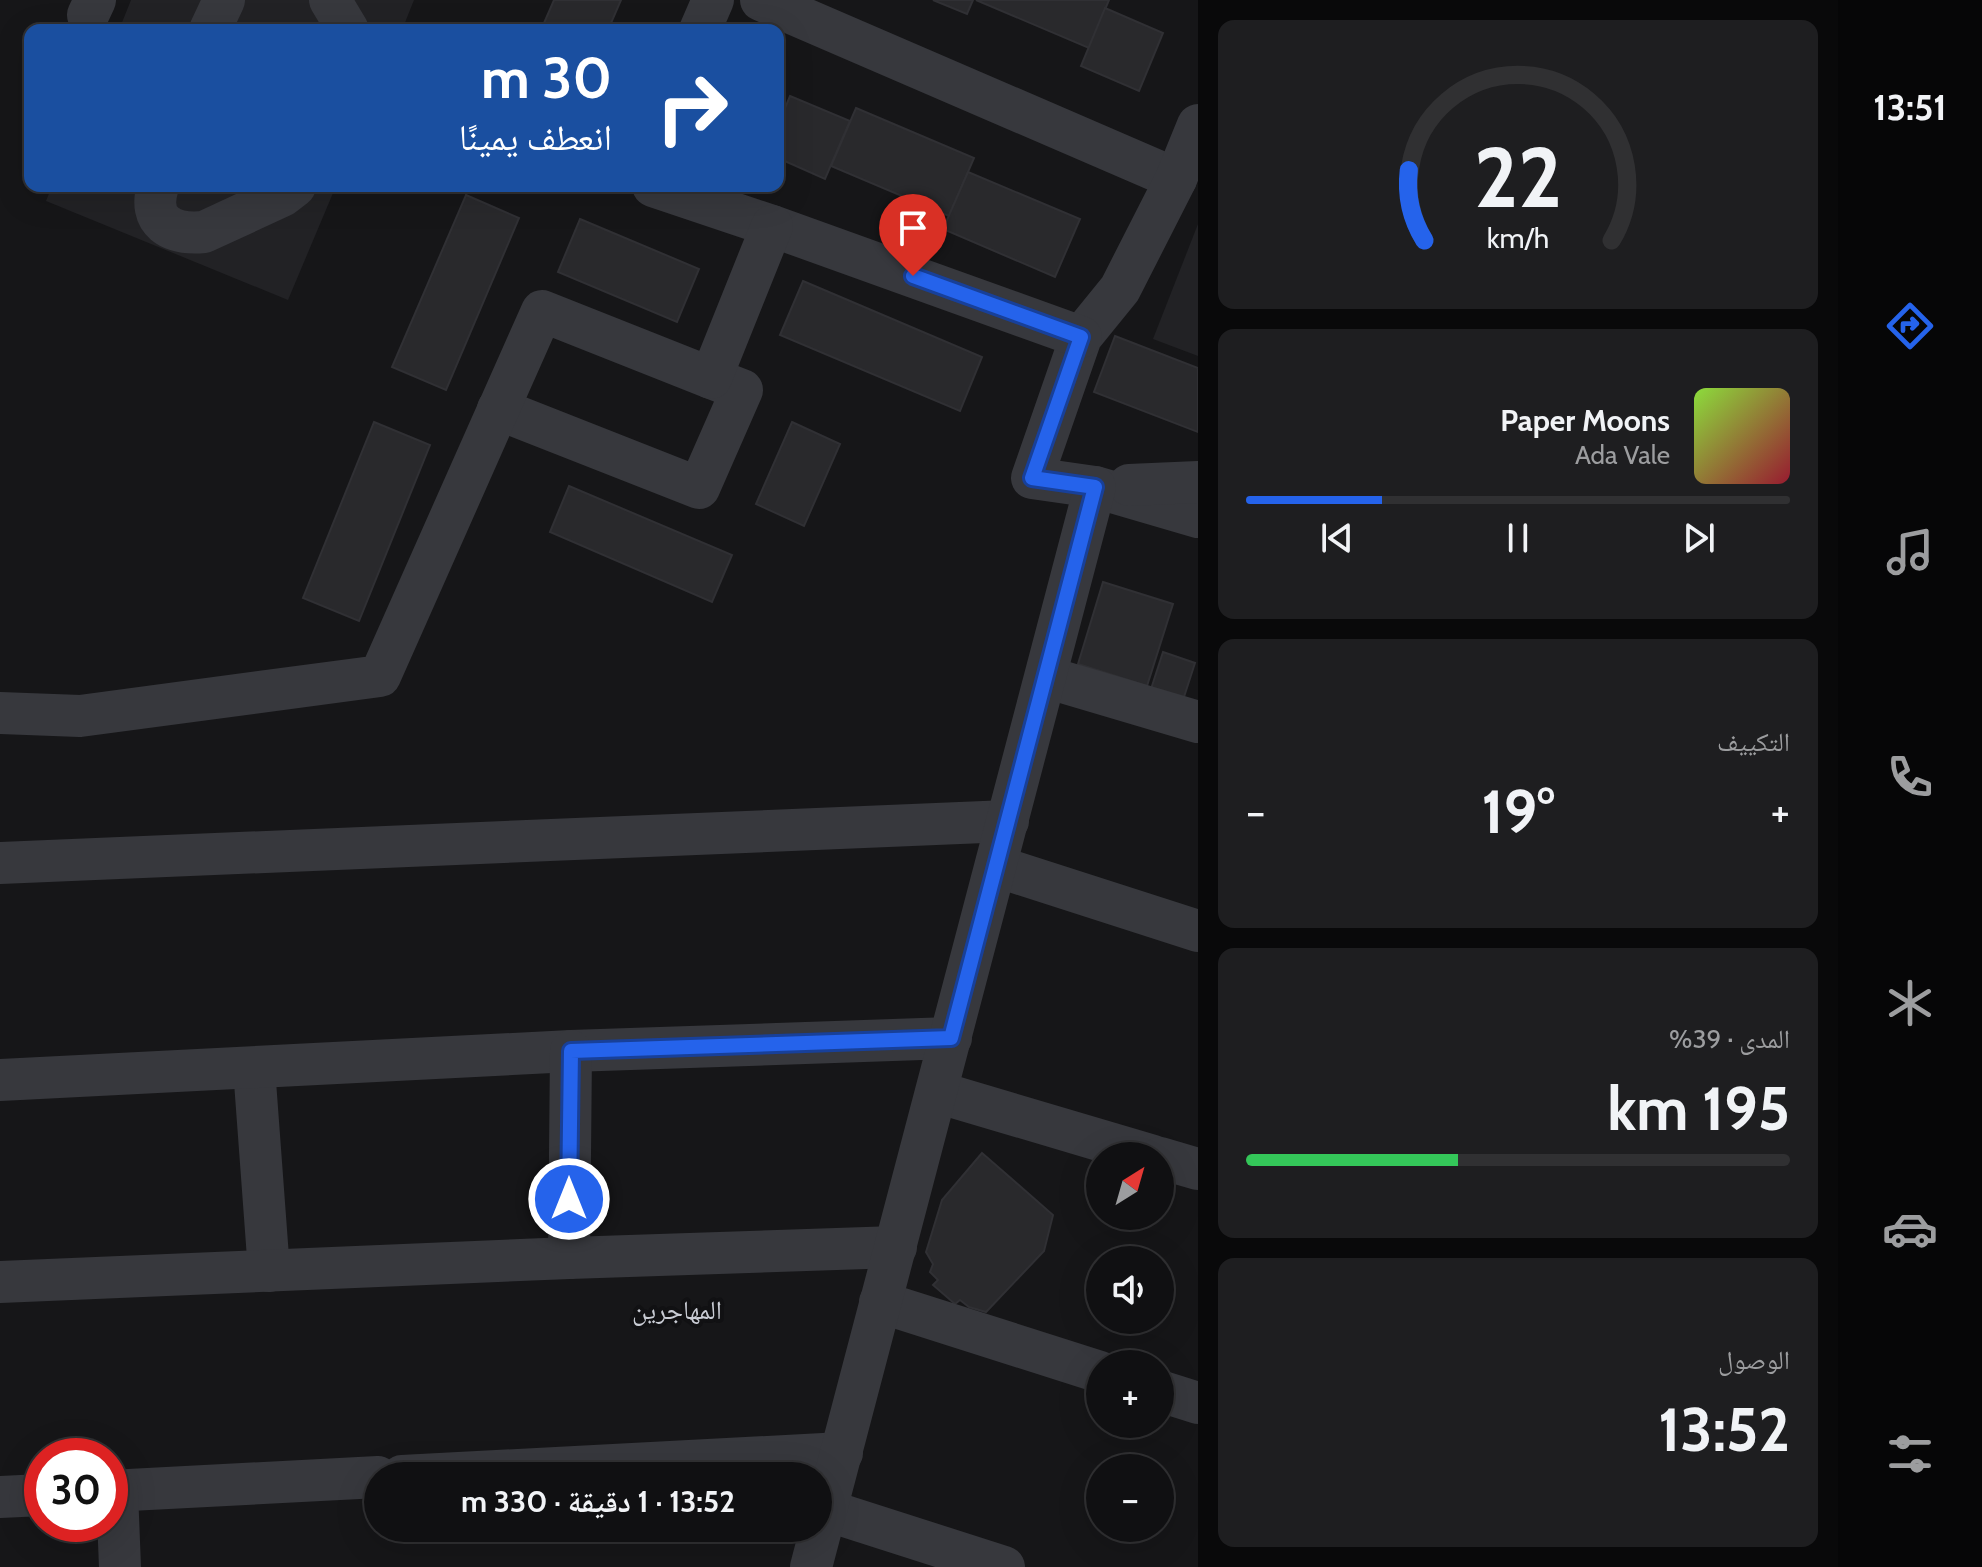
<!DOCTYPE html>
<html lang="ar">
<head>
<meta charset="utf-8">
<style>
	:root { --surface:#101012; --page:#1e1e20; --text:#f1f3f6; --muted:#9c9d9f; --line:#303032; --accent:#2563eb }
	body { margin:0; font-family:Cabin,"Noto Naskh Arabic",sans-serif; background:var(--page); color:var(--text); direction:rtl; height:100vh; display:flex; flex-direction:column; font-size:30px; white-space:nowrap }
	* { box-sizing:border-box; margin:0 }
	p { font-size:26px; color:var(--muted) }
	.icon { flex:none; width:44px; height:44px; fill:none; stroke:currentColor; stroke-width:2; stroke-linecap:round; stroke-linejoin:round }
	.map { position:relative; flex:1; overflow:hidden; direction:ltr }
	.drawer { display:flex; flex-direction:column; gap:20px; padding:20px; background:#09090a; width:640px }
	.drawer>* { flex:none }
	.banner { position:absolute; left:24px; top:24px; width:760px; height:168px; border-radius:16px; box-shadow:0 8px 32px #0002,0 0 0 2px var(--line); direction:rtl; background:#1a4fa0; color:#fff; overflow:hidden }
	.needle { width:52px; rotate:37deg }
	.tools { position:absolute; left:1086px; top:1142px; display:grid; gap:16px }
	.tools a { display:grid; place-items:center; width:88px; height:88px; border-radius:50%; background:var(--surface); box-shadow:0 8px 32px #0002,0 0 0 2px var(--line); font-size:40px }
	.speed { position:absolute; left:24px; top:1438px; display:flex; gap:16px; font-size:40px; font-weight:700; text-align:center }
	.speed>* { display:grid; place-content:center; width:104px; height:104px; border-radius:50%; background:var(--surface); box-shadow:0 8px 32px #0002,0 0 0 2px var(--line); line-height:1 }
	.speed .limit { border:12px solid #d22; background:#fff; color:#111 }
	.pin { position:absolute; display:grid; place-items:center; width:68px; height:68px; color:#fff; margin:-82px -34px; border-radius:50% 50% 50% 0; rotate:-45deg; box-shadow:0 0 8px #0007 }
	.pin .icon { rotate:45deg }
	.me { position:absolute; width:88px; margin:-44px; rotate:0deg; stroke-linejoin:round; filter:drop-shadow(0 0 6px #0008) }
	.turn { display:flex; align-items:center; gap:28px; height:168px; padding:0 40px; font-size:36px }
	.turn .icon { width:104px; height:104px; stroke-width:2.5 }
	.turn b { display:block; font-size:56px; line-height:68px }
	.big { font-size:60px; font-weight:700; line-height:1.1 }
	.drawer .tile { flex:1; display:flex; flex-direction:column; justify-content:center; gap:12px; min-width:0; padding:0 28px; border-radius:16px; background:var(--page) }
	.drawer .dial { align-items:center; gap:0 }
	.dial svg { height:208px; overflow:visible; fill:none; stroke:var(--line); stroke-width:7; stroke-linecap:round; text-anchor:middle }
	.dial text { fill:var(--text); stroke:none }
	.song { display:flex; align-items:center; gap:24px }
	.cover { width:96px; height:96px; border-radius:12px; background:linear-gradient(135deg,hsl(90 70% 55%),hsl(350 70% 35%)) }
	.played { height:8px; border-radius:4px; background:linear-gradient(90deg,var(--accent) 25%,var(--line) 25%) }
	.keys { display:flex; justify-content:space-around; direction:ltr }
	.heat { display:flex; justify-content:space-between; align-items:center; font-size:44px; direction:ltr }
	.charge { height:12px; border-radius:6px; background:linear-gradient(90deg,#34c759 39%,var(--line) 0) }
	.trip { position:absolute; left:364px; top:1462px; width:468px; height:80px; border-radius:40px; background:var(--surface); box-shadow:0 8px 32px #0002,0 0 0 2px var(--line); font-weight:700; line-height:80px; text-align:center; direction:rtl }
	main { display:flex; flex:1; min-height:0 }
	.dock { display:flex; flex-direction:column; width:144px; justify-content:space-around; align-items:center; background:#060607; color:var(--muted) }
	.dock .icon { width:56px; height:56px }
	.dock .on { color:var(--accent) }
	.dock b { font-size:36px; color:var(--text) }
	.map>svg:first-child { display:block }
</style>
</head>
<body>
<main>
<nav class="dock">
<b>13:51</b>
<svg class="icon on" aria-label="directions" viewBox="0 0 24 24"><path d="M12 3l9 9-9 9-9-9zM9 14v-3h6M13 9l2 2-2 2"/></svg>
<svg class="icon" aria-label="music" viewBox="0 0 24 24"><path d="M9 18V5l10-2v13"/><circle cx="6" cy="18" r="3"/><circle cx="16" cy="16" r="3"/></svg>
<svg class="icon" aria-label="phone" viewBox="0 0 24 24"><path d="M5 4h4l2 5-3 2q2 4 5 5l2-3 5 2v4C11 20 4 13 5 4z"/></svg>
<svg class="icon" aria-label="climate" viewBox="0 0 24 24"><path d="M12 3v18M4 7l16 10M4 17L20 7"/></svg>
<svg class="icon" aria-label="car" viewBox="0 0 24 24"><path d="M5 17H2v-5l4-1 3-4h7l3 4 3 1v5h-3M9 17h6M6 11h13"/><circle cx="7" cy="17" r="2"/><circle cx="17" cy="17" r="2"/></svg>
<svg class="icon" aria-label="filters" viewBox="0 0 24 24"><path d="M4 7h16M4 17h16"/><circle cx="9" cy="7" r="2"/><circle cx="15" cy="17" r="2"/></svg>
</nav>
<section class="drawer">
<div class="tile dial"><svg viewBox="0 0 100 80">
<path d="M14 69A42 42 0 1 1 86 69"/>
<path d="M14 69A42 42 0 0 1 8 42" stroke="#2563eb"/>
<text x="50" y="56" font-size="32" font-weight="700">22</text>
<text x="50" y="72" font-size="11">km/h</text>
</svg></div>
<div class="tile">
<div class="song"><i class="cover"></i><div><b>Paper Moons</b><p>Ada Vale</p></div></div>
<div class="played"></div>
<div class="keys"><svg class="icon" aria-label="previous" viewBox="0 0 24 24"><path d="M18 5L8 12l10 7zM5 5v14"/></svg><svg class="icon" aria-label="pause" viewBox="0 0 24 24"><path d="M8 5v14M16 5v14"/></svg><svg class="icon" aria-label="next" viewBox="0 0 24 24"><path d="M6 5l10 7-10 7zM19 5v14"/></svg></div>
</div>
<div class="tile"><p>التكييف</p>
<div class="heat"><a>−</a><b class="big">19°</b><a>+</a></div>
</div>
<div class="tile"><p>المدى · 39%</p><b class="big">195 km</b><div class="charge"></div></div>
<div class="tile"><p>الوصول</p><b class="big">13:52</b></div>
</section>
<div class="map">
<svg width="1198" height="1567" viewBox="0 0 1198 1567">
	<rect width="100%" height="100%" fill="#161618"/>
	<g fill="#222225">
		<path d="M 131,0 L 414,0 L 402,30 L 119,30 Z"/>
		<path d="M 52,186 L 336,186 L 288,300 L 46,201 Z"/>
		<path d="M 1198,224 L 1198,356 L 1153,339 Z"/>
	</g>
	<g fill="#29292c" stroke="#303034" stroke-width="2">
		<path d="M 554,0 L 621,0 L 608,30 L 541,30 Z"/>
		<path d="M 933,0 L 973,0 L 967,14 Z"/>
		<path d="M 976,0 L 1109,0 L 1089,48 Z"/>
		<path d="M 1105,8 L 1163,33 L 1139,91 L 1081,66 Z"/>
		<path d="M 790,96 L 850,121 L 825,179 L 778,158 L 778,125 Z"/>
		<path d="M 856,108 L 974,158 L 949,216 L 831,166 Z"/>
		<path d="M 968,172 L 1080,219 L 1055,277 L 943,229 Z"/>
		<path d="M 466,195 L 519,218 L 446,390 L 392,367 Z"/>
		<path d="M 580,219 L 699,269 L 677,322 L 558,272 Z"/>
		<path d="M 803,281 L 982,357 L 960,411 L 780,335 Z"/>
		<path d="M 1115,336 L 1198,368 L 1198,432 L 1094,392 Z"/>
		<path d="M 374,422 L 430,445 L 359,621 L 303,598 Z"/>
		<path d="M 792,422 L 840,444 L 804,526 L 756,504 Z"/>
		<path d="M 569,486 L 732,555 L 712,602 L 550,532 Z"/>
		<path d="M 1103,582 L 1173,604 L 1147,686 L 1078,664 Z"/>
		<path d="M 1163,652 L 1195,663 L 1183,700 L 1151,689 Z"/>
		<path d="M 982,1153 L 1053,1215 L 1044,1251 L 986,1312 L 969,1307 L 960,1300 L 955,1304 L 933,1285 L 938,1280 L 930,1272 L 933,1264 L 926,1252 L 942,1200 Z"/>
	</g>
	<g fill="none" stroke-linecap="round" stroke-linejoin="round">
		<g stroke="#37383d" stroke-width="42">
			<path d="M 330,0 L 348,30"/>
			<path d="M 761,0 L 1176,179"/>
			<path d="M 88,15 L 95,0"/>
			<path d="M 210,30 L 224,0"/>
			<path d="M 700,30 L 713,0"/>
			<path d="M 1198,125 L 1176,179 L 1120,289 L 1081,337 L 1032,478 L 1095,487 L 1198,517"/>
			<path d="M 158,186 C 147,222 171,235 204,232 L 282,196 L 295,186"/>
			<path d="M 653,186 L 772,226 L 1081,337"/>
			<path d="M 498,409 L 699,488 L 742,390 L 711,378"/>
			<path d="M 1129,485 L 1198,482"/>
			<path d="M 1046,677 L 1198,722"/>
			<path d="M 0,713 L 80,716 L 380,676 L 542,311 L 711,378 L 772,226"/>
			<path d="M 0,863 L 1008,821"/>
			<path d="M 996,866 L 1198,931"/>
			<path d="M 254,1068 L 269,1271"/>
			<path d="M 0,1080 L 571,1051 L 951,1038"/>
			<path d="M 937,1092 L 1153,1156"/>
			<path d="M 1160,1158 L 1198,1169"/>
			<path d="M 569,1258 L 571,1051"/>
			<path d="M 0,1282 L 569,1258 L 896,1247"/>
			<path d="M 880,1302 L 1100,1372"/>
			<path d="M 1160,1391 L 1198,1403"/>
			<path d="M 402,1476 L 842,1453"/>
			<path d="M 110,1491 L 378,1477"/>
			<path d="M 117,1491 L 120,1567"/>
			<path d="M 0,1497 L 42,1495"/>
			<path d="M 826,1510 L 1004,1567"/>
			<path d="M 811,1567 L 1095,487"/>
		</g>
	</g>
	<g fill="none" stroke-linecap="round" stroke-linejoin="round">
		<g stroke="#184099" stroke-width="20">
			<path id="route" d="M 569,1199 L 571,1051 L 951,1038 L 1095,487 L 1032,478 L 1081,337 L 913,276"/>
		</g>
		<use href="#route" stroke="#2563eb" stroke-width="14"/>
	</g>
	<g text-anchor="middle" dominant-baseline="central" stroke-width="8" stroke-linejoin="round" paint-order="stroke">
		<g font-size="26" fill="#c9ccd4" stroke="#111113">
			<text x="677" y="1310">المهاجرين</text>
		</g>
	</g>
</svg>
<div class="tools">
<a><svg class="needle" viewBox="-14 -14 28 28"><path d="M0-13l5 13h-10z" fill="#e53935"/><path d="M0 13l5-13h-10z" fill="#9c9d9f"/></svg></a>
<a><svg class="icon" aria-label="sound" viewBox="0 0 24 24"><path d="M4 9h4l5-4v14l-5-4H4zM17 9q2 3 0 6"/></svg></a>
<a>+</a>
<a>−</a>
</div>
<div class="speed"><div class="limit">30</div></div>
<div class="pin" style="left:913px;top:276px;background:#d93025"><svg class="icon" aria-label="arrive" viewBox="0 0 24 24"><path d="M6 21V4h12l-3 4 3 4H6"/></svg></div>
<svg class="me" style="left:569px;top:1199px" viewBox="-20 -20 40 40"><circle r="17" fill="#2563eb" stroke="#fff" stroke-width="3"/><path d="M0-11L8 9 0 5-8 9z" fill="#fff"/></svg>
<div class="trip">13:52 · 1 دقيقة · 330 m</div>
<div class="banner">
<div class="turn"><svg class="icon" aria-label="right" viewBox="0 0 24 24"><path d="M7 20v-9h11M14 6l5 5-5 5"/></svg><div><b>30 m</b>انعطف يمينًا</div></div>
</div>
</div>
</main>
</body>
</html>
